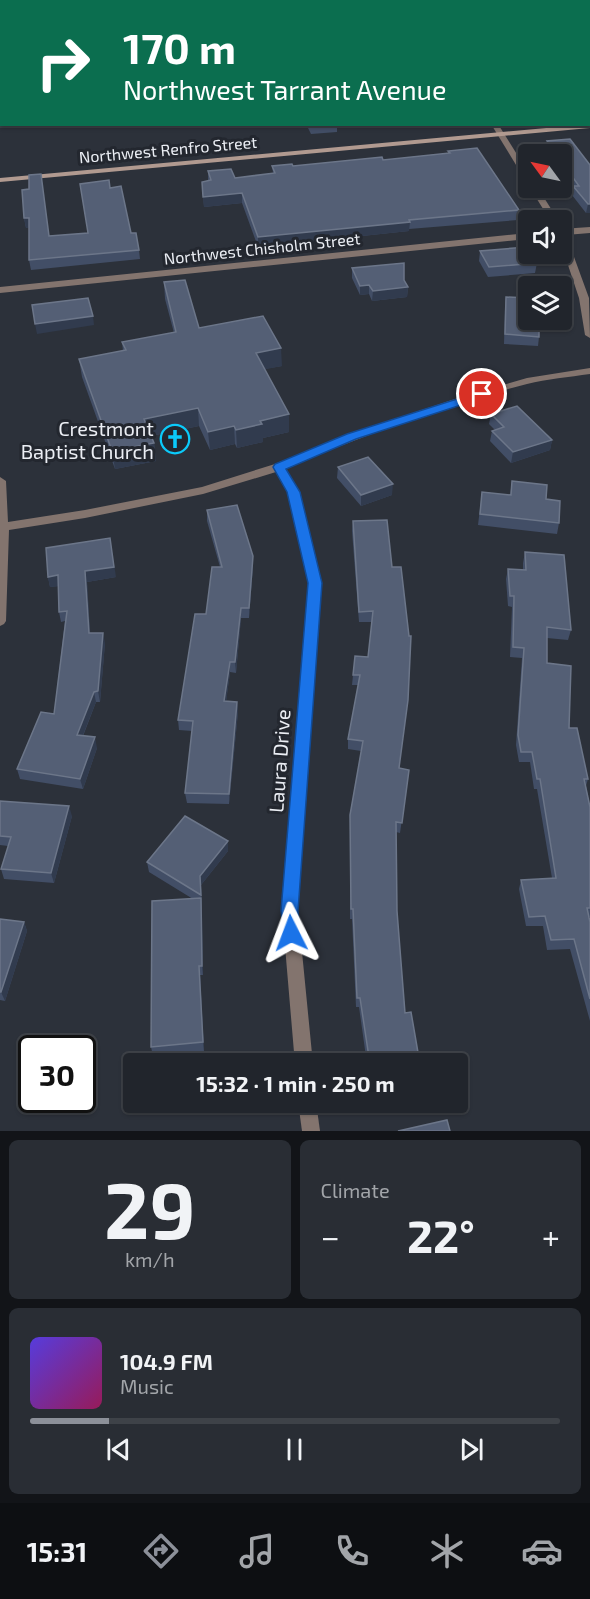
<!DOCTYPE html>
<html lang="en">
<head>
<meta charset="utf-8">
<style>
	:root { --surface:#21252c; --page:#292d34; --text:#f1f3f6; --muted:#a2a5a9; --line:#3e4248; --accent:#8c9099 }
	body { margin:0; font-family:"Exo 2",sans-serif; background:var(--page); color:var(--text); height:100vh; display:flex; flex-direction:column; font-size:22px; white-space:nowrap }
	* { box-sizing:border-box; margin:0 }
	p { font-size:20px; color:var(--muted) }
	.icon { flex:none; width:33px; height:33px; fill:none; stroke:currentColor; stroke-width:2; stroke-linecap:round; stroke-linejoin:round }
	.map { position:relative; height:1131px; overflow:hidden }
	.side { display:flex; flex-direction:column; gap:9px; padding:9px; background:#121418; flex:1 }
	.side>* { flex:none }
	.banner { position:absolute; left:0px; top:0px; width:591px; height:126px; box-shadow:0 2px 4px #0004,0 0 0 2px var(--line); background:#0b6e4f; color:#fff; overflow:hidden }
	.needle { width:39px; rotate:303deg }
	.fabs { position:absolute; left:518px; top:144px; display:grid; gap:12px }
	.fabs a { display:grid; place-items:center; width:54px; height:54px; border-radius:6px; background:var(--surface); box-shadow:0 2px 4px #0004,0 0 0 2px var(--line); font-size:30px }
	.speed { position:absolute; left:18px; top:1035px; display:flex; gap:12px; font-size:30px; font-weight:700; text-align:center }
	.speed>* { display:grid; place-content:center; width:78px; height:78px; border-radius:50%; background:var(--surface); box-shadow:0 2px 4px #0004,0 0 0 2px var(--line); line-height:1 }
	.speed .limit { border:3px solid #111; border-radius:9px; background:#fff; color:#111 }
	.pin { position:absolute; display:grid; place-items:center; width:51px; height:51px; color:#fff; margin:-26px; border:3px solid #fff; border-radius:50%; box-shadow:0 2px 6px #0007 }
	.me { position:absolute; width:66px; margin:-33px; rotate:357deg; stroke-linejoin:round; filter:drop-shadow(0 0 4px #0008) }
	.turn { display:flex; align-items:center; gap:21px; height:126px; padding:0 24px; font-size:27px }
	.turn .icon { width:78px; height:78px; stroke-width:2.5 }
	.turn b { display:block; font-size:42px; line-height:51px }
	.big { font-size:45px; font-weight:700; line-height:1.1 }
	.side .tile { flex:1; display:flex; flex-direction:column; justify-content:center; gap:9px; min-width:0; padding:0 21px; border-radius:9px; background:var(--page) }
	.side .dial { align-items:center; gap:0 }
	.dial b { font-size:78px; line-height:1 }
	.song { display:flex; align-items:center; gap:18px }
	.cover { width:72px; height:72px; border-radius:9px; background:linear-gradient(135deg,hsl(250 70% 55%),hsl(330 70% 35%)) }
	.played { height:6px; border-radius:3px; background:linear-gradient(90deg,var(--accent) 15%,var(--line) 15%) }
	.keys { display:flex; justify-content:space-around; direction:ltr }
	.heat { display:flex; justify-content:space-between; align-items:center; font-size:33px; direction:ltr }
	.side .tiles { flex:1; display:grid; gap:9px; grid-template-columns:1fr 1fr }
	.tile:last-child { grid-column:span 2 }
	.trip { position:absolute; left:123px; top:1053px; width:345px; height:60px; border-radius:6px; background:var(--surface); box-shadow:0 2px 4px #0004,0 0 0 2px var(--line); font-weight:700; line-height:60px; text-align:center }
	.dock { display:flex; height:96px; justify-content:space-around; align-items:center; background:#0d0f12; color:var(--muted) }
	.dock .icon { width:42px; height:42px }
	.dock .current { color:var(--accent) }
	.dock b { font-size:27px; color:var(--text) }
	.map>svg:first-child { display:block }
</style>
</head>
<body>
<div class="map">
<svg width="590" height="1131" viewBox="0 0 590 1131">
	<rect width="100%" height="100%" fill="#2c313a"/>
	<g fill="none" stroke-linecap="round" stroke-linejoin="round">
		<g fill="#83746e" fill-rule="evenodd">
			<path d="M 380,0 L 386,0 L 387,2 L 381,2 Z"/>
			<path d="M 491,124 L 498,124 L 528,172 L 528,180 L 524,178 Z"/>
			<path d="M 530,188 L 538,188 L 558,220 L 550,220 Z"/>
			<path d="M 590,227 L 590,233 L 566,235 L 589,298 L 590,338 L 585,335 L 579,298 L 561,244 L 561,229 Z"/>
			<path d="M 528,233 L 528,239 L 0,293 L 0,287 Z"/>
			<path d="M 590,368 L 590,374 C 569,377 547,379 527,384 C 444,405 364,436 285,468 L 300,492 L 321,583 L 298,911 L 313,1064 L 295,1064 L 282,911 L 309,583 L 288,492 L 276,472 L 203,494 L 85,518 L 9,530 L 6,621 L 4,624 L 0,626 L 0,477 L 6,481 L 8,522 L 85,510 L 202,487 L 275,464 L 347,435 L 455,399 L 527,378 Z"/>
			<path d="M 298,1102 L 316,1102 L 320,1131 L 302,1131 Z"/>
		</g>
		<path fill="#b19a90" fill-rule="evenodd" d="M 590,124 L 590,128 L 0,182 L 0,178 Z"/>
	</g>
	<g fill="#424e66">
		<path d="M 0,0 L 363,0 L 364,2 L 2,2 L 2,34 L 0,34 Z"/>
		<path d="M 404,0 L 444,0 L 435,1 L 435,2 L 405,2 Z"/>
		<path d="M 306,124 L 337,124 L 337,132 L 311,134 Z"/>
		<path d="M 547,141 L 590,165 L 590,213 L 586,213 L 572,195 L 573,189 L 561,172 L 561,154 L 548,154 L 545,150 Z"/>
		<path d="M 448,151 L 519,210 L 518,220 L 409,229 L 409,231 L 258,247 L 242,203 L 204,207 L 202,182 L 208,181 L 208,171 L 235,178 L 273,173 L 272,166 L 293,166 L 383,160 L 448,153 Z"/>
		<path d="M 110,188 L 139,250 L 140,259 L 31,270 L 29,260 L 29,227 L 26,228 L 24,218 L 49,236 L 87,233 Z"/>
		<path d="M 480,251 L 537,263 L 535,273 L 488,277 L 479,261 Z"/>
		<path d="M 352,268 L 404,280 L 408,287 L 407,297 L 372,301 L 369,294 L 360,295 L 352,278 Z"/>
		<path d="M 164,282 L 199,328 L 282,366 L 264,369 L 289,432 L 263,438 L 263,442 L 237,448 L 235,444 L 210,450 L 199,426 L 151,436 L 154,443 L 156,461 L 115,469 L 82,377 L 79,359 L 123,351 L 122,342 L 174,333 L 165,299 Z"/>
		<path d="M 506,297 L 539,337 L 538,346 L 504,344 L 505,306 Z"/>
		<path d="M 491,414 L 552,440 L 550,450 L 511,463 L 490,441 L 492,431 L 495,430 L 489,424 Z"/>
		<path d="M 338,467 L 392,495 L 361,506 L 337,478 Z"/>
		<path d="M 512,481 L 546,499 L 559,523 L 557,534 L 478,525 L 482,492 L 510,495 Z"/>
		<path d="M 207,510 L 253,556 L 253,566 L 249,618 L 241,618 L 236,673 L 230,672 L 226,701 L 237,702 L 238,712 L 229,804 L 187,803 L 185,793 L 192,731 L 179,730 L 178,720 L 206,614 L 220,567 L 207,521 Z"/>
		<path d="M 387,520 L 399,768 L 409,770 L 400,833 L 396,832 L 397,911 L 405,1013 L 420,1064 L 367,1064 L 359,1007 L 356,1007 L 352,919 L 350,919 L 350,815 L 361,751 L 348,749 L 348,739 L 358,685 L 352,685 L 353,675 L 368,657 L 372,622 L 359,622 L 352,531 L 353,521 Z"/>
		<path d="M 525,552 L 571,630 L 568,640 L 547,638 L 547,663 L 588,779 L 586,786 L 590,807 L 590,917 L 589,917 L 590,922 L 590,1021 L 570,949 L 547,950 L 543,926 L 526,926 L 519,889 L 521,880 L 552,878 L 537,789 L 534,789 L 530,762 L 519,762 L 516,745 L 522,658 L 510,657 L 512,607 L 508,606 L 506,579 L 508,569 L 523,570 L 523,563 Z"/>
		<path d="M 48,577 L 116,577 L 87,582 L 90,633 L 105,643 L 100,702 L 96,702 L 83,736 L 97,748 L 83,789 L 20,779 L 17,769 L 54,714 L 65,621 L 61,622 L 59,612 L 58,586 L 50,587 Z"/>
		<path d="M 0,801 L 72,816 L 54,883 L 4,879 L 1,869 L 8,846 L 0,845 Z"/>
		<path d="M 228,841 L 228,851 L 201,885 L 203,975 L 200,975 L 204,1051 L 153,1056 L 151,1047 L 193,899 L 149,872 L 147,862 Z"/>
		<path d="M 0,919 L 24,922 L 27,931 L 5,1001 L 0,1000 Z"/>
	</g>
	<g fill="#313b4e">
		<path d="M 332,0 L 337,0 L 337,2 L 317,2 Z"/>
		<rect x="0" y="108" width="2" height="9"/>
		<path d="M 242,193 L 242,203 L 204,207 L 203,197 Z"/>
		<path d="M 588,204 L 590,204 L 590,213 L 586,213 Z"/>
		<path d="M 24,218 L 29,218 L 31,227 L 26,228 Z"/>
		<path d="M 410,222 L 409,231 L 258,247 L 258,237 Z"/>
		<path d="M 369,285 L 369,294 L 360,295 L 360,286 Z"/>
		<path d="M 408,287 L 407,297 L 372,301 L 373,291 Z"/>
		<path d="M 93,316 L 94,325 L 37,334 L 35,324 Z"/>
		<path d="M 281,348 L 282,366 L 256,371 L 256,353 Z"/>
		<path d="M 198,408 L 199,426 L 146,437 L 144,419 Z"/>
		<path d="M 289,414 L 289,432 L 263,438 L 263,442 L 237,448 L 236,430 L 260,421 Z"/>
		<path d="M 234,426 L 235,444 L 210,450 L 208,432 Z"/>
		<path d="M 552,440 L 550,450 L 511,463 L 513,452 Z"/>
		<path d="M 154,443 L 156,461 L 115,469 L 112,451 Z"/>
		<path d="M 393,484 L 392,495 L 361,506 L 361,495 Z"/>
		<path d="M 110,538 L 116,577 L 87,582 L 91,644 L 89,633 L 85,571 Z"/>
		<path d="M 253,556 L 253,566 L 249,618 L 249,608 Z"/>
		<path d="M 58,575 L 60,586 L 50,587 L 48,577 Z"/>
		<path d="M 241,608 L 241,618 L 236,673 L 235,662 Z"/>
		<path d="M 103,633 L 105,643 L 100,702 L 98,691 Z"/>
		<path d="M 230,662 L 230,672 L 225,711 L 224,701 Z"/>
		<path d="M 94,692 L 96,702 L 79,745 L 77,735 Z"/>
		<path d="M 237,702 L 238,712 L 229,804 L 229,794 Z"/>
		<path d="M 95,737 L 97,748 L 83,789 L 80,779 Z"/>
		<path d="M 69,806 L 72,816 L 54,883 L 51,873 Z"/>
		<path d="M 228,841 L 228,851 L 201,885 L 202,904 L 200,876 Z"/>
		<path d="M 201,898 L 202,907 L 203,975 L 202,966 Z"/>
		<path d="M 24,922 L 27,931 L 5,1001 L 1,992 Z"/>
		<path d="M 199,966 L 200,975 L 204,1051 L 203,1042 Z"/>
	</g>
	<g fill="#545f75" stroke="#6c7689" stroke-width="1.5">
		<path d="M 0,0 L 332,0 L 317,2 L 2,2 L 2,8 L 0,8 Z"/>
		<path d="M 338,0 L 363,0 L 364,2 L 339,2 Z"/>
		<path d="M 413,0 L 434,0 L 435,2 L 414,2 Z"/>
		<rect x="0" y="15" width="2" height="11"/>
		<rect x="0" y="64" width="2" height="19"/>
		<rect x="0" y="90" width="2" height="18"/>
		<path d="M 570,139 L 590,165 L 590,204 L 588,204 L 573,186 L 579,186 L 561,161 L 561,154 L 556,154 L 547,141 Z"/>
		<path d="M 477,148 L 519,210 L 409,220 L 410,222 L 258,237 L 242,193 L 203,197 L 202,182 L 211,180 L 208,171 L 231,169 L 235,178 L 275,173 L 272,166 L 292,164 L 293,166 L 382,157 L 383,160 L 450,153 L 448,151 Z"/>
		<path d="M 41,174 L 49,236 L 88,233 L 80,184 L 109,180 L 110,188 L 121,186 L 131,233 L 136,233 L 139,250 L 29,260 L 29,218 L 24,218 L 22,190 L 29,189 L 29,175 Z"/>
		<path d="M 527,247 L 528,254 L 531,254 L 537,263 L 489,267 L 480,251 Z"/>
		<path d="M 404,263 L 404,280 L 408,287 L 373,291 L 369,285 L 360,286 L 352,268 Z"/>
		<path d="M 185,280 L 199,328 L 263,316 L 281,348 L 256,353 L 289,414 L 260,421 L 262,424 L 236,430 L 234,426 L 208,432 L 198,408 L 144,419 L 154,443 L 112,451 L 79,359 L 126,350 L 122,342 L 176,332 L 164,282 Z"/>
		<path d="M 506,297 L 528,298 L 528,320 L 539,320 L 539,337 L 505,334 Z"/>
		<path d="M 88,298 L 93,316 L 35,324 L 32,305 Z"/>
		<path d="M 517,406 L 552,440 L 513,452 L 492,431 L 504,427 L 491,414 Z"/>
		<path d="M 368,457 L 393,484 L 361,495 L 338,467 Z"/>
		<path d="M 512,481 L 547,485 L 546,499 L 560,501 L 559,523 L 480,514 L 482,492 L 511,495 Z"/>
		<path d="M 237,505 L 253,556 L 249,608 L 241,608 L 235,662 L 230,662 L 224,701 L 237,702 L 229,794 L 185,793 L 193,721 L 178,720 L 195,614 L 206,614 L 212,567 L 222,567 L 207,510 Z"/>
		<path d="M 387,520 L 392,567 L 401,567 L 409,636 L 411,636 L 408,700 L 399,768 L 409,770 L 402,823 L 396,822 L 397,911 L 405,1013 L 411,1012 L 420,1064 L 370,1064 L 360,998 L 357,998 L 353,909 L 351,909 L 350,815 L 363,741 L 348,739 L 360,675 L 353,675 L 355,656 L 368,657 L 373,611 L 359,612 L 353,521 Z"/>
		<path d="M 110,538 L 114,567 L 85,571 L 89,633 L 103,633 L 98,691 L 94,692 L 77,735 L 95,737 L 80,779 L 17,769 L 41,712 L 54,714 L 67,611 L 59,612 L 58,575 L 48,577 L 46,548 Z"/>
		<path d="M 525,552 L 564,555 L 571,630 L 547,627 L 547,663 L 571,666 L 569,728 L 577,728 L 588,779 L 584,779 L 590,807 L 590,908 L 587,908 L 590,922 L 590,999 L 574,939 L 551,940 L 545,916 L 529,917 L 521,880 L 556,878 L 540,779 L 537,779 L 532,752 L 521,752 L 518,735 L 524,648 L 513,647 L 514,596 L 510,596 L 508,569 L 526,570 Z"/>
		<path d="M 0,801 L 69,806 L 51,873 L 1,869 L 11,837 L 0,836 Z"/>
		<path d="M 185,816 L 228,841 L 200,876 L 201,895 L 147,862 Z"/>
		<path d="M 201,898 L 202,966 L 199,966 L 203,1042 L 151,1047 L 152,901 Z"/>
		<path d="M 0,919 L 24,922 L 1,992 L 0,992 Z"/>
		<path d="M 447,1120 L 450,1131 L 398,1131 Z"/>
	</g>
	<path fill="#1a73e8" stroke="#114b97" stroke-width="1.5" d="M 482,391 L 486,392 L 486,397 L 356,439 L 286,469 L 300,492 L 322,583 L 298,911 L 300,933 L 298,939 L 291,942 L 285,939 L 281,911 L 308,583 L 287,492 L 273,467 L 275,464 L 347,434 Z"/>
	<defs>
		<g id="church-ring" transform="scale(1.5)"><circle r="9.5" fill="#23272f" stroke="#0bcafa" stroke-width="1.5"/><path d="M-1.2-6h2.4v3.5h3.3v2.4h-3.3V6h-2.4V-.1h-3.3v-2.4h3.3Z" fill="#0bcafa"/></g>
	</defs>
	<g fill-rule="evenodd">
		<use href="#church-ring" x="175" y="439"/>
	</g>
	<g text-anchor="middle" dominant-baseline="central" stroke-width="6" stroke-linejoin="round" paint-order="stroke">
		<g font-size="16" fill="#ebeef4" stroke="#23272f">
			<text transform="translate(168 149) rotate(-5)">Northwest Renfro Street</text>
			<text transform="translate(262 248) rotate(-6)">Northwest Chisholm Street</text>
		</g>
		<g font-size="20" fill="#ebeef4" stroke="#23272f" text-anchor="end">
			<text x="154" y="428">Crestmont<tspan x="154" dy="23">Baptist Church</tspan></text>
		</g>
		<g font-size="20" fill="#ebeef4" stroke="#23272f">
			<text transform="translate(279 761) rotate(-86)">Laura Drive</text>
		</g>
	</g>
</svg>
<div class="fabs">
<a><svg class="needle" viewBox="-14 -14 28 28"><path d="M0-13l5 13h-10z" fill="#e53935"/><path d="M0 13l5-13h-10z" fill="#a2a5a9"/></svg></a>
<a><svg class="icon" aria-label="sound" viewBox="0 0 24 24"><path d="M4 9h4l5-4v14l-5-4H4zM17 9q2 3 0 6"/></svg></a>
<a><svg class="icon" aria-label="layers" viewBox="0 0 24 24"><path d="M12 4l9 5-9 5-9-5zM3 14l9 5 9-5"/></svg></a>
</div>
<div class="speed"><div class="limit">30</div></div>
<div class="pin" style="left:482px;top:394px;background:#d93025"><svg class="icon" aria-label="arrive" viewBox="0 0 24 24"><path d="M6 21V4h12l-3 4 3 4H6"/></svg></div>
<svg class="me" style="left:291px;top:933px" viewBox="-20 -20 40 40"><path d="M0-17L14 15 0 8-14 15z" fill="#1a73e8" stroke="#fff" stroke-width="4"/></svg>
<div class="trip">15:32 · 1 min · 250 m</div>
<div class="banner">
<div class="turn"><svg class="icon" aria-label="right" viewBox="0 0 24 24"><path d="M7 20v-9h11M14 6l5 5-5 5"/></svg><div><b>170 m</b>Northwest Tarrant Avenue</div></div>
</div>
</div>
<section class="side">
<div class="tiles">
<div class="tile dial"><b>29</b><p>km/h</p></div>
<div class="tile"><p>Climate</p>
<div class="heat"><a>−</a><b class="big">22°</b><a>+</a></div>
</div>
<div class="tile">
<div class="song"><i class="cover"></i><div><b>104.9 FM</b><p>Music</p></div></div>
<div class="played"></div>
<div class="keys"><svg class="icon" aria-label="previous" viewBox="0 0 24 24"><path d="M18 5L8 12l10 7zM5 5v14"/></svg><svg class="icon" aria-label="pause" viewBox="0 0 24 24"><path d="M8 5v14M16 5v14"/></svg><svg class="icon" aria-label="next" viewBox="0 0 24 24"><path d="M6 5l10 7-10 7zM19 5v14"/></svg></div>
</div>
</div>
</section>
<nav class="dock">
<b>15:31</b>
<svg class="icon current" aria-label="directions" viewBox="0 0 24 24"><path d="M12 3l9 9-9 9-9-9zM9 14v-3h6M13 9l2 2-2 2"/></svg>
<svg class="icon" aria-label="music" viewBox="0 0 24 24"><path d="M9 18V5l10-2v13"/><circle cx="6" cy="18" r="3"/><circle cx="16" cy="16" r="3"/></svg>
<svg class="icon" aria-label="phone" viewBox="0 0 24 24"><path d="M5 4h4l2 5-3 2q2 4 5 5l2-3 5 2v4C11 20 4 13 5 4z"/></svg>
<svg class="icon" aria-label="climate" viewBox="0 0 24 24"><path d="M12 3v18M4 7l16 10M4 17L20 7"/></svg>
<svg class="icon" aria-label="car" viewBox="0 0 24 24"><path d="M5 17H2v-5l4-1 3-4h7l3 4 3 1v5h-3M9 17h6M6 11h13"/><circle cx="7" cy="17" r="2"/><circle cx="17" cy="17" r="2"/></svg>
</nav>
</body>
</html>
